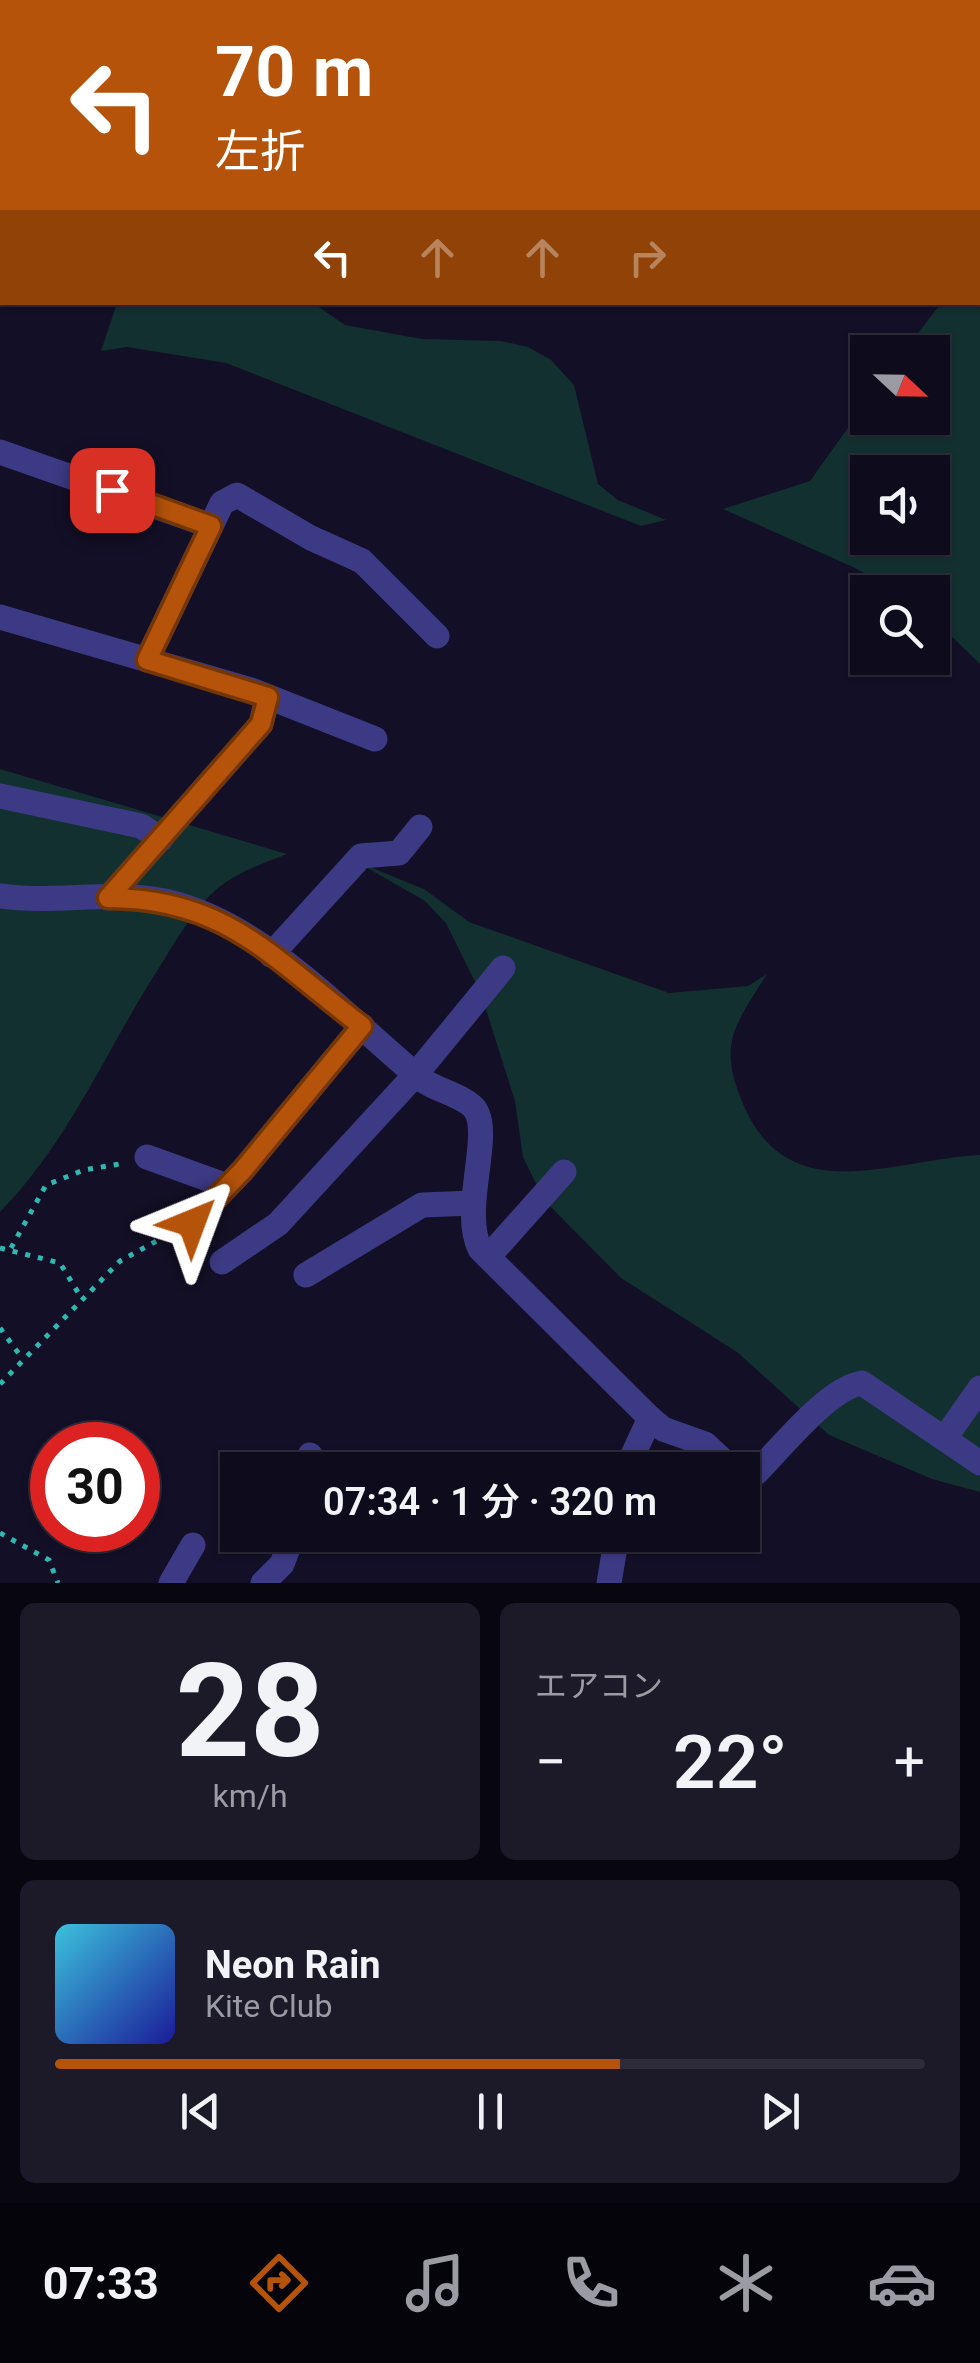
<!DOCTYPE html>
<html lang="ja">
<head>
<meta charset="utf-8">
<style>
	:root { --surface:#0e0b1c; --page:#1c1929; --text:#f1f3f6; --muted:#9b9ba3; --line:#2e2b3b; --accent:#b45309 }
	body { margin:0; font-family:Roboto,"Noto Sans JP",sans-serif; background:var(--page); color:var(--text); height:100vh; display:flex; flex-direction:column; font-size:38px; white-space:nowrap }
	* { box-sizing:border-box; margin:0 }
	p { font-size:32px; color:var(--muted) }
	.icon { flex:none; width:55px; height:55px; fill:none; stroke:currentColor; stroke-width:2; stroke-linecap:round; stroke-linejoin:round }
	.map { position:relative; height:1583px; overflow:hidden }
	.sheet { display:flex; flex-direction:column; gap:20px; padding:20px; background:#08060f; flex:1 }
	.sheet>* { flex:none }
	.hud { position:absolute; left:0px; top:0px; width:980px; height:305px; box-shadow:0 2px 8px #0004,0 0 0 2px var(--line); background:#b45309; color:#fff; overflow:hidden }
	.needle { width:65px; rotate:112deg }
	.tools { position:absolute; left:850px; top:335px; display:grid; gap:20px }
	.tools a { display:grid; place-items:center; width:100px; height:100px; border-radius:0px; background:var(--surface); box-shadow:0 2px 8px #0004,0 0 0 2px var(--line); font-size:50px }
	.speed { position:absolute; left:30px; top:1422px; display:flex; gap:20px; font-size:50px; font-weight:700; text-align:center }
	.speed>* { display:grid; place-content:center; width:130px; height:130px; border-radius:50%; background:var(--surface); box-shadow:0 2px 8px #0004,0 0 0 2px var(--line); line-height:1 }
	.speed .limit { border:15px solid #d22; background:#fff; color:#111 }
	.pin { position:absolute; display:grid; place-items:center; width:85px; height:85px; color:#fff; margin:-42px; border-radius:20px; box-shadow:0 5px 15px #0006 }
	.me { position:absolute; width:110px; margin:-55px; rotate:44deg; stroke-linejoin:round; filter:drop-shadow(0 0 8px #0008) }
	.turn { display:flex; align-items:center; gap:35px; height:210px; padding:0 50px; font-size:45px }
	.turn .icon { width:130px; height:130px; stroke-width:2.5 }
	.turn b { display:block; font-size:70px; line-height:85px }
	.lanes { display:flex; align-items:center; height:95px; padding:0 50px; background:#0003; justify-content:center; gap:50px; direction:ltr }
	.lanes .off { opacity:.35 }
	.big { font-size:75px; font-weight:600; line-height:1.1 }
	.sheet .widget { flex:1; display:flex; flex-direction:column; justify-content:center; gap:15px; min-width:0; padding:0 35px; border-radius:15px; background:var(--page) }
	.sheet .dial { align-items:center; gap:0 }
	.dial b { font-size:130px; line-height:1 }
	.song { display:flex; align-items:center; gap:30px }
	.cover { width:120px; height:120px; border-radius:15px; background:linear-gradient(135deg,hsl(190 70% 55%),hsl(240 70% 35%)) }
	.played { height:10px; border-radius:5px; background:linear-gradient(90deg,var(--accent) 65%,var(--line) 65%) }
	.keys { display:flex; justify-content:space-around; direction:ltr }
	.heat { display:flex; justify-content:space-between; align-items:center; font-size:55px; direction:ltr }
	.sheet .tiles { flex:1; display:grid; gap:20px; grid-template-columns:1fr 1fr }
	.widget:last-child { grid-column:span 2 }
	.trip { position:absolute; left:220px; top:1452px; width:540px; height:100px; border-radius:0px; background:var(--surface); box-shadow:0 2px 8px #0004,0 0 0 2px var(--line); font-weight:600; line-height:100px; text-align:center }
	.menu { display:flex; height:160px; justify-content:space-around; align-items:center; background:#06040b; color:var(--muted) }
	.menu .icon { width:70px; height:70px }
	.menu .on { color:var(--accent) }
	.menu b { font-size:45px; color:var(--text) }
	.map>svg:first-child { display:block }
</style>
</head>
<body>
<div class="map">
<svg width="980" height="1583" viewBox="0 0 980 1583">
	<rect width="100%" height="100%" fill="#130f26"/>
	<g fill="#12302f" fill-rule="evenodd">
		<path d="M 980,251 L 980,664 L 933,618 L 932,592 L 899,592 L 853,567 L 723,509 L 810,481 L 867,401 L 868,418 L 932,418 L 932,352 L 904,352 L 941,303 L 978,302 ZM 868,472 L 932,472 L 932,538 L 868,538 Z"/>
		<path d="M 117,303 L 313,303 L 345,325 L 422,339 L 501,341 L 528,347 L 551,360 L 574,385 L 598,484 L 618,500 L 666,520 L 641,526 L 226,363 L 127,347 L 101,351 Z"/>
		<path d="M 0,769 L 287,854 C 264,863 238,872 218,888 C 194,908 176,941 159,968 C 106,1050 69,1142 0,1212 Z"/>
		<path d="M 357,862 L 424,889 L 469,922 L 669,993 L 748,986 L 767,974 C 734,1027 717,1044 744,1106 C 790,1211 893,1159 980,1155 L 980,1492 L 932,1479 L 829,1435 L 737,1352 L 621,1278 L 544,1200 L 523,1157 L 515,1101 L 481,994 L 446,923 L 425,901 Z"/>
	</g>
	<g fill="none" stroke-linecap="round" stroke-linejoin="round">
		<g stroke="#2fb8b0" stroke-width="5" stroke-dasharray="5 8" stroke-linecap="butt">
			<path d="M 719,2 L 719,0"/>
			<path d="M 0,1248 L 60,1263 L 82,1299"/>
			<path d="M 11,1248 L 46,1185 L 84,1170 L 125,1163"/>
			<path d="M 0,1328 L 22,1358"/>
			<path d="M 0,1384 L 120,1261 L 171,1233"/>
			<path d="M 0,1533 L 49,1560 L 58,1583"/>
		</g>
		<g stroke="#3d3a85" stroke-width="25">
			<path d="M 287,2 L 287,0"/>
			<path d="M 920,2 L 920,0"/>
			<path d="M 0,452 L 211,526"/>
			<path d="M 0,617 L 251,690 L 375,739"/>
			<path d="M 147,660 L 222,503 L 237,495 L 311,538 L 362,561 L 437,636"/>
			<path d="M 0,796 L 141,826 L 161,839"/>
			<path d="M 0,896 C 50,903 102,892 152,899 C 254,913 344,1016 421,1079 C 435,1090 462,1095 474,1108 C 494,1132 460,1209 480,1249 L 650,1418 L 663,1429 L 705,1444 L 733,1470"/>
			<path d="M 108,898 L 261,724 L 267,697"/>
			<path d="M 271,955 L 361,856 L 399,853 L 420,827"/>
			<path d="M 147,1157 L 227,1186"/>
			<path d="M 192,1223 L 243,1170 L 362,1026"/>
			<path d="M 488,1257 L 564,1172"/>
			<path d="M 222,1262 L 278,1224 L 416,1074 L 503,968"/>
			<path d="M 306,1275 L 422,1205 L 473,1203"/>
			<path d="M 945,1438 L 980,1388"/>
			<path d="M 310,1455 L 312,1470"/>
			<path d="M 626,1470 L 650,1418"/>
			<path d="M 742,1473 L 756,1473 C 781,1448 828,1388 862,1383 L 980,1463"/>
			<path d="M 171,1583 L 193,1545"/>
			<path d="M 263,1583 L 282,1564 L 293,1535"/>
			<path d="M 609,1583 L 617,1535"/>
		</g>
	</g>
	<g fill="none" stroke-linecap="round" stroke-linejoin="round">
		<g stroke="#753606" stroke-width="25">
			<path id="route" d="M 112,490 L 211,526 L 147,660 L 268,697 L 261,724 L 108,898 C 227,898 274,960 362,1026 L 243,1170 L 192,1223"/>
		</g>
		<use href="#route" stroke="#b45309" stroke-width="18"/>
	</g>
</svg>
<div class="tools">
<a><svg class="needle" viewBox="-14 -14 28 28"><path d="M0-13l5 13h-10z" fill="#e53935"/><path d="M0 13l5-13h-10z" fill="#9b9ba3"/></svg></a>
<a><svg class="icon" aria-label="sound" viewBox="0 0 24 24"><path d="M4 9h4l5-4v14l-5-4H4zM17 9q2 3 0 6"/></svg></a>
<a><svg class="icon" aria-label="search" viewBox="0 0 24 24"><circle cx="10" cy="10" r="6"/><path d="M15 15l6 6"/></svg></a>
</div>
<div class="speed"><div class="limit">30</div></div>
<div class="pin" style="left:112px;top:490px;background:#d93025"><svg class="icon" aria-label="arrive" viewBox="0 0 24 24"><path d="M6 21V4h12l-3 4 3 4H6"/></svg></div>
<svg class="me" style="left:192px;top:1223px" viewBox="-20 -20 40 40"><path d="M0-17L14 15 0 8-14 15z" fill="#b45309" stroke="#fff" stroke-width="4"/></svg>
<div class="trip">07:34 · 1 分 · 320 m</div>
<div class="hud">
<div class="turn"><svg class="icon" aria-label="left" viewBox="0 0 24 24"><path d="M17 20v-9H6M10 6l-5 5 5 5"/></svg><div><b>70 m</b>左折</div></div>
<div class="lanes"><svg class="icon" aria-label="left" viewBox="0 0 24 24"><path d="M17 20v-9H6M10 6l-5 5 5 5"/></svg><svg class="icon off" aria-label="ahead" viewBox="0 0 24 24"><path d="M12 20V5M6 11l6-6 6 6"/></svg><svg class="icon off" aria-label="ahead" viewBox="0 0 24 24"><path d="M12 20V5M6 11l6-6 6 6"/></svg><svg class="icon off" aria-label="right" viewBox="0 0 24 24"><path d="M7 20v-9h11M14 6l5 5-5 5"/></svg></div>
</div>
</div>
<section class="sheet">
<div class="tiles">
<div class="widget dial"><b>28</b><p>km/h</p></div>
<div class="widget"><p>エアコン</p>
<div class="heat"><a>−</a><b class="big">22°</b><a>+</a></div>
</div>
<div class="widget">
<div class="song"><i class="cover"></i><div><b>Neon Rain</b><p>Kite Club</p></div></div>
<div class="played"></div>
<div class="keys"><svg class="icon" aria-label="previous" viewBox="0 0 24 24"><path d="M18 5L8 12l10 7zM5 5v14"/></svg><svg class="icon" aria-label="pause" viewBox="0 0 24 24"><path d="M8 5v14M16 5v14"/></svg><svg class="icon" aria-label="next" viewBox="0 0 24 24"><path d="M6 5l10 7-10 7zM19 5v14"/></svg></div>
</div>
</div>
</section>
<nav class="menu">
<b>07:33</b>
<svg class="icon on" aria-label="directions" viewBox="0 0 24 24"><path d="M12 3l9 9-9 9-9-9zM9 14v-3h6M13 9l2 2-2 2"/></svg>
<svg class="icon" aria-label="music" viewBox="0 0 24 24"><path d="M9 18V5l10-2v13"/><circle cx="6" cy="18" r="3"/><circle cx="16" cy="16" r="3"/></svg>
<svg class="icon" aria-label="phone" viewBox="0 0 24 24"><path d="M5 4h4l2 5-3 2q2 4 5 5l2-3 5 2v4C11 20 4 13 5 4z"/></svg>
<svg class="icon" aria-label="climate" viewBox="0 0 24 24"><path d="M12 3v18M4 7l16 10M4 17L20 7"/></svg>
<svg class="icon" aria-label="car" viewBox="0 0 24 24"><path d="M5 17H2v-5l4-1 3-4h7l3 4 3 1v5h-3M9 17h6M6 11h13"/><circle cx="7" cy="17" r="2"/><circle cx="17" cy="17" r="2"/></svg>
</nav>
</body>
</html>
